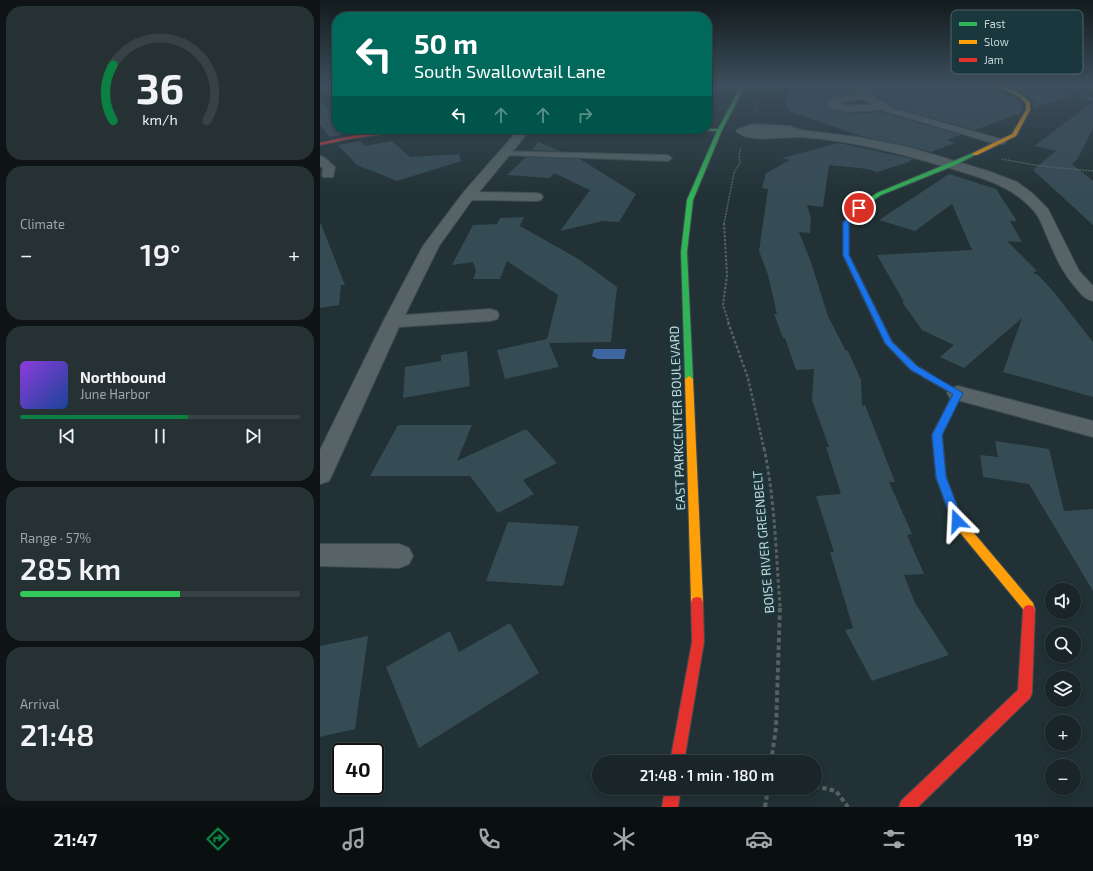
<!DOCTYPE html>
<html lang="en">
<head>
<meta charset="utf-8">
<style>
	:root { --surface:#192528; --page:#263134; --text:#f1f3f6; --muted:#9fa5a8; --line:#374245; --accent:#0b8043 }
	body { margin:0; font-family:"Exo 2",sans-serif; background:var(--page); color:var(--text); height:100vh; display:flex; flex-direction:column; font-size:15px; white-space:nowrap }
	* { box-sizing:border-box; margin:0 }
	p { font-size:13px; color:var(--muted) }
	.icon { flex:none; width:22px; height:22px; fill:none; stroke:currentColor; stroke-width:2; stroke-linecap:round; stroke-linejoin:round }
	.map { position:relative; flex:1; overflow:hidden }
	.details { display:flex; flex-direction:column; gap:6px; padding:6px; background:#0e1416; width:320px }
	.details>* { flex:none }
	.guide { position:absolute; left:12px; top:12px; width:380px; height:122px; border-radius:16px; box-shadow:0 2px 6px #0003,0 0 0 1px var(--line); background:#00695c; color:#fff; overflow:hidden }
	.buttons { position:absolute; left:725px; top:583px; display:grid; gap:8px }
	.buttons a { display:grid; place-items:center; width:36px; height:36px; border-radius:50%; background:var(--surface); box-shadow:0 2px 6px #0003,0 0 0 1px var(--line); font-size:20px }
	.speed { position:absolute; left:12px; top:743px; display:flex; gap:8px; font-size:20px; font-weight:700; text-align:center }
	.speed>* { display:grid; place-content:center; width:52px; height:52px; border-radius:50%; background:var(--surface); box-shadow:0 2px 6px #0003,0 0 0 1px var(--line); line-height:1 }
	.speed .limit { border:2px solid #111; border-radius:6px; background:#fff; color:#111 }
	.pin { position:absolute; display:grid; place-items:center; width:34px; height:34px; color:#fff; margin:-17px; border:2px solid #fff; border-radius:50%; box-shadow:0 1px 4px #0007 }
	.me { position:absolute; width:44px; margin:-22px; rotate:339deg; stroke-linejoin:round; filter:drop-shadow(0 0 3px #0008) }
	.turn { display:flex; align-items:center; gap:14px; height:84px; padding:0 16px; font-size:18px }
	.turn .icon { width:52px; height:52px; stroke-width:2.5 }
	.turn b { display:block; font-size:28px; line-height:34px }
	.lanes { display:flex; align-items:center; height:38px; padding:0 16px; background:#0003; justify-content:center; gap:20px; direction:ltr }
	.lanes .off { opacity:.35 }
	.big { font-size:30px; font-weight:600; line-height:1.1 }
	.details .tile { flex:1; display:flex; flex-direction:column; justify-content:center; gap:6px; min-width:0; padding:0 14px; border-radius:16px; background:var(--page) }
	.details .dial { align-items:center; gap:0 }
	.dial svg { height:104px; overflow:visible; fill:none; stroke:var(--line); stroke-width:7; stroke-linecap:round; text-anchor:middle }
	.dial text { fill:var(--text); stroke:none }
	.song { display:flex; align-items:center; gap:12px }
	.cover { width:48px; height:48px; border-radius:6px; background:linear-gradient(135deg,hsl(270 70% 55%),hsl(220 70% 35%)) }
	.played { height:4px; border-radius:2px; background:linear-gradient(90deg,var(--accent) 60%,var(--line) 60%) }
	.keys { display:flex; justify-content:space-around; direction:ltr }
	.heat { display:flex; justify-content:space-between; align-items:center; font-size:22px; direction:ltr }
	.charge { height:6px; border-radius:3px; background:linear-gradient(90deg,#34c759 57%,var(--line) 0) }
	.trip { position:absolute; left:272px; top:755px; width:230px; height:40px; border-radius:20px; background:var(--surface); box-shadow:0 2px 6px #0003,0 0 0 1px var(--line); font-weight:600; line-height:40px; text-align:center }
	.tabs { display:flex; height:64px; justify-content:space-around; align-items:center; background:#0a0f10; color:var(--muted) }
	.tabs .icon { width:28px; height:28px }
	.tabs .on { color:var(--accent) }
	.tabs b { font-size:18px; color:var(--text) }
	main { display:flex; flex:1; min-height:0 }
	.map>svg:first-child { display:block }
</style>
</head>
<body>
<main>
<section class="details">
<div class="tile dial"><svg viewBox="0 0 100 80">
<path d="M14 69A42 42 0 1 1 86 69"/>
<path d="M14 69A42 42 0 0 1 14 26" stroke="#0b8043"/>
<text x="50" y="56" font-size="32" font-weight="700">36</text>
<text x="50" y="72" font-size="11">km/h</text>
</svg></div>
<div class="tile"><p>Climate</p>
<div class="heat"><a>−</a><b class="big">19°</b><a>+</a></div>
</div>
<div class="tile">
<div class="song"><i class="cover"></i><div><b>Northbound</b><p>June Harbor</p></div></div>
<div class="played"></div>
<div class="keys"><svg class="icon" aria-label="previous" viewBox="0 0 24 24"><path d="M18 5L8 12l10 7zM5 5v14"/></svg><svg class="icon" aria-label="pause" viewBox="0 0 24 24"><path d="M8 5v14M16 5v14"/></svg><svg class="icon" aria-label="next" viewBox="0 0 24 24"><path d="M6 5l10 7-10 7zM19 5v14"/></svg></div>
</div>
<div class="tile"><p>Range · 57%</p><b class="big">285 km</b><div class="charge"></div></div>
<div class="tile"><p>Arrival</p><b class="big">21:48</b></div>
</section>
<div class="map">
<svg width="773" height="807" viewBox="0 0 773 807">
	<rect width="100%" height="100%" fill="#213135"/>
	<path fill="#3e67a1" d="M 274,349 L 306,349 L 304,359 L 278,359 L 272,356 Z"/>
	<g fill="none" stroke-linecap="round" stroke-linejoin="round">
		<path fill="#3e67a1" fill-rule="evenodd" d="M 742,84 L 745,84 L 773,99 L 773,101 Z"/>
	</g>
	<g fill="#364c55">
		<path d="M 489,84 L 539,84 L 538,93 L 517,96 L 504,102 L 504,104 L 511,109 L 527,114 L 561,112 L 641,135 L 627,140 L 635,143 L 611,152 L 588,146 L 537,135 L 472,112 L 466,107 L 468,91 L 488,92 Z"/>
		<path d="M 551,84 L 668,84 L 671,89 L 675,89 L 697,99 L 702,105 L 702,110 L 699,114 L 655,130 L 576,108 L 552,93 Z"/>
		<path d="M 721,84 L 752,95 L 714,108 L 714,102 L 710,97 L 692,87 Z"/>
		<path d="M 0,101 L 17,118 L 17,129 L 28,129 L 32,133 L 10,137 L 0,125 Z"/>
		<path d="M 773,102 L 773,128 L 758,158 L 752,164 L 773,181 L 773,225 L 713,170 L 736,151 L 714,146 Z"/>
		<path d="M 40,141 L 45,146 L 72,141 L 90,157 L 139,154 L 141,161 L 77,181 L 37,165 L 18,145 Z"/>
		<path d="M 218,142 L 240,151 L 212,150 Z"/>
		<path d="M 519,143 L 593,159 L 589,161 L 592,161 L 557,172 L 548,169 L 509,165 L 503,207 L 487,205 L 491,218 L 490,233 L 479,232 L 491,262 L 508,316 L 526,351 L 528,351 L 541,380 L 542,406 L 545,405 L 575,482 L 569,482 L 592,534 L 587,535 L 604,574 L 584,575 L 595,603 L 629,655 L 552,681 L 525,630 L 533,628 L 510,552 L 514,552 L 496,496 L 521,494 L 506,447 L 509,447 L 492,400 L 494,369 L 476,370 L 465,338 L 463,338 L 454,314 L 457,314 L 448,275 L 439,251 L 448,189 L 442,188 L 446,173 L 470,160 L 462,158 Z"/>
		<path d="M 206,157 L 260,159 L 316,194 L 299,222 L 283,221 L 240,231 L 270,190 L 234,173 L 230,178 L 187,175 Z"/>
		<path d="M 629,174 L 676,189 L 697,221 L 690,221 L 702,242 L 687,241 L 717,271 L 713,272 L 717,275 L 717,274 L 733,291 L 773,342 L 773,397 L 683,372 L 702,318 L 644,368 L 620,357 L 634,345 L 602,330 L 582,302 L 584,302 L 557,255 L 652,250 L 632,204 L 595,231 L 559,220 Z"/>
		<path d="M 204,217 L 200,226 L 260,260 L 297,287 L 291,342 L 229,343 L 239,367 L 185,379 L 177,350 L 227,339 L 238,295 L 187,261 L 180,279 L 153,279 L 156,271 L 153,262 L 132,265 L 153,225 L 177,224 L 180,218 Z"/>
		<path d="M 0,224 L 1,224 L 25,285 L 21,285 L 19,305 L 0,308 Z"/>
		<path d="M 147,351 L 150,386 L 83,398 L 85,367 L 121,361 L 121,355 Z"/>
		<path d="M 78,425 L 152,425 L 137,461 L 206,429 L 237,463 L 203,480 L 214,494 L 178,513 L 150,476 L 50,476 Z"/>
		<path d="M 675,441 L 729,449 L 744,511 L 773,509 L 773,591 L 709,484 L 663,477 L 660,455 L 678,457 Z"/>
		<path d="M 188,522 L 259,526 L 243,586 L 166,581 Z"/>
		<path d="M 190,623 L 219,673 L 99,748 L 66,667 L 130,631 L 139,652 Z"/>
		<path d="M 48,636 L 35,729 L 0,737 L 0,646 Z"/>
	</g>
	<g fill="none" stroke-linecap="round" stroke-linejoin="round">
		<g stroke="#3f4d50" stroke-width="2">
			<path id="lane" d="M 181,151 L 348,155 L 352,158 L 348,161 L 184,155 L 180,153 Z"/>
		</g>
		<g stroke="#3f4d50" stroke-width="2">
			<g id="street">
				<path d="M 540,84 L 550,84 L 550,94 L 575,109 L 684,140 L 686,142 L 684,144 L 676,144 L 561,110 L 527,112 L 511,108 L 505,103 L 517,97 L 540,94 ZM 544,99 L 552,105 L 527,105 L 518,103 Z"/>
				<path d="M 432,124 L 470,126 L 481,130 L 538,137 L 588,147 L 668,171 L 697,182 L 712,193 L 728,209 L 759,271 L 773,286 L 773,301 C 765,299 762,295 757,289 C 741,271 735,255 726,234 C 723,227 720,218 715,212 C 697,191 675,182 649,174 C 593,157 539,141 481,137 C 467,136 426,144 416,131 L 418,129 Z"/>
				<path d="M 199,129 L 211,129 L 159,192 L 216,193 L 221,194 L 223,197 L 221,200 L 216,201 L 152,200 L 119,246 L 85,315 L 170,309 L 177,311 L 179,315 L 177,319 L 170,321 L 79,327 L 12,475 L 9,481 L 0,484 L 0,450 L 63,322 L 103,246 L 143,193 Z"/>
				<path d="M 0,156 L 4,157 L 15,167 L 13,177 L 3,177 L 2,174 L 3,168 L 0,166 Z"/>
				<path d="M 638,386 L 773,421 L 773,437 L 630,398 L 627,393 L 630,388 Z"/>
				<path d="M 0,544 L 79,544 L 89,548 L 93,556 L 89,564 L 79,568 L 0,566 Z"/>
			</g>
		</g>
		<g stroke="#3f4d50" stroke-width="2">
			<g id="fast">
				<path d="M 422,84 L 426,84 L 402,130 L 373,200 L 367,252 L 373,379 L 369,382 L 365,379 L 361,252 L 367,200 L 397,131 L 371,130 L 369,129 L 398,129 Z"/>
				<path d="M 653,153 L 657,154 L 633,166 L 561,195 L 541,209 L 529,223 L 529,255 L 572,342 L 597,366 L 609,373 L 610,375 L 606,378 L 591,370 L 565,343 L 523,255 L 523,223 L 537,207 L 557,193 Z"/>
			</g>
		</g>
		<g stroke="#3f4d50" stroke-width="2">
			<g id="slow">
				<path d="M 672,84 C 685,84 702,94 710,103 L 710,110 L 696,136 L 657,155 L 653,155 L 653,153 L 692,134 L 706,110 L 706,103 L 700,97 Z"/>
				<path d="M 606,372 L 642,393 L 622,435 L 626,477 L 642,519 L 713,603 L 715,610 L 713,614 L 709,615 L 705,614 L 703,609 L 633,524 L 616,477 L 612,435 L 633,394 L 603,377 L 602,375 Z"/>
				<path d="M 369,376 L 373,379 L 383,602 L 381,606 L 377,607 L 373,606 L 371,602 L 365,379 Z"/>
			</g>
		</g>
		<g stroke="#3f4d50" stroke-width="2">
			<g id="jam">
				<path d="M 86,129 L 98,129 L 28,139 L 0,145 L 0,143 L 28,137 Z"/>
				<path d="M 377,597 L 381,598 L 383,602 L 384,642 L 364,762 L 350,762 L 372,642 L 371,602 L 373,598 Z"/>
				<path d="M 709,605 L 713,606 L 715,610 L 712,693 L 710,698 L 598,807 L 579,807 L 581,801 L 698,690 L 703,610 L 705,606 Z"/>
				<path d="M 345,788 L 361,788 L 358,807 L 342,807 Z"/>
			</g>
		</g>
		<path stroke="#566163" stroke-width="1" stroke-dasharray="1.5 1" stroke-linecap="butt" d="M 436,112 L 436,102 L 445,90 L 446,84"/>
		<g stroke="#566163" stroke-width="1.5" stroke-dasharray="2 1" stroke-linecap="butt">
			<path d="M 682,159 L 720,166 L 773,171"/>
			<path d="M 404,224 L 414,173 L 420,163 L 419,155 L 421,148"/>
		</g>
		<path stroke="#566163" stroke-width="2" stroke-dasharray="2.5 1.5" stroke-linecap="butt" d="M 404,223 L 407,275 L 403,305 L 409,323"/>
		<path stroke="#566163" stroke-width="2.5" stroke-dasharray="3 2" stroke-linecap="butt" d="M 408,322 L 428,378 L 444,449"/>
		<path stroke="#566163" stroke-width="3" stroke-dasharray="3.5 2.5" stroke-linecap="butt" d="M 444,448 C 455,500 456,554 460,607"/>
		<g stroke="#566163" stroke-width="4" stroke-dasharray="4.5 3" stroke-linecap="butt">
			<path d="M 451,762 L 456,728 L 460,606"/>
			<path d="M 495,786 L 516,791 L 528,807"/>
			<path d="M 445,807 L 448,788"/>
		</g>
		<use href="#lane" fill="#576366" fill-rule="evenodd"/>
		<use href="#street" fill="#576366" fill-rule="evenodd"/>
		<use href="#fast" fill="#30b455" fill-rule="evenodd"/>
		<use href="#slow" fill="#ff9f0a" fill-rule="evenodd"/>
		<use href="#jam" fill="#e5322d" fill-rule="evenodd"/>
	</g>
	<linearGradient id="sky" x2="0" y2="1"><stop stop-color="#121b1d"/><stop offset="0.43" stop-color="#3d4e5c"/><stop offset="1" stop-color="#3d4e5c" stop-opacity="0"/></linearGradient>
	<rect width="773" height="197" fill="url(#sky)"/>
	<path fill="#1a73e8" stroke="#114b97" d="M 537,207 L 542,208 L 529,223 L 529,255 L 572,342 L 597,366 L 643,393 L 622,435 L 626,477 L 643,521 L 641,524 L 637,526 L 633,524 L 632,521 L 616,477 L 612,435 L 633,394 L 591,370 L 565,343 L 523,255 L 523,223 Z"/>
	<g text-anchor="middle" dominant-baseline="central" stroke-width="4" stroke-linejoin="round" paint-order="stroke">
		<g font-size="13" fill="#c4d5d8" stroke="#19373d">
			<text transform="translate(357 418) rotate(-92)">EAST PARKCENTER BOULEVARD</text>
			<text transform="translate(443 542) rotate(-95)">BOISE RIVER GREENBELT</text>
		</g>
	</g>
	<rect x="631" y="10" width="132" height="64" rx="6" fill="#19373d" stroke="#4c666c" stroke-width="1"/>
	<rect x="639" y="22" width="18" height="4" fill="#30b455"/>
	<rect x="639" y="40" width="18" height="4" fill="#ff9f0a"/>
	<rect x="639" y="58" width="18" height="4" fill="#e5322d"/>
	<g font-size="11" fill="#c4d5d8">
		<text x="664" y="28">Fast</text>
		<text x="664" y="46">Slow</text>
		<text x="664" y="64">Jam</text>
	</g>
</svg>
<div class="buttons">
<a><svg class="icon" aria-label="sound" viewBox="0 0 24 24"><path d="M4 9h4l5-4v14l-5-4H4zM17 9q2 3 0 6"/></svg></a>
<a><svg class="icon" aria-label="search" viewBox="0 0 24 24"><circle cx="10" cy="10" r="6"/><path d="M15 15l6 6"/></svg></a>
<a><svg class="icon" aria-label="layers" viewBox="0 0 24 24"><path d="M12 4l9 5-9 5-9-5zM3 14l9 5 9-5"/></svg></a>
<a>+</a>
<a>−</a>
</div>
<div class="speed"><div class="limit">40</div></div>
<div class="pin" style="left:539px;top:208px;background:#d93025"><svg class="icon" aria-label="arrive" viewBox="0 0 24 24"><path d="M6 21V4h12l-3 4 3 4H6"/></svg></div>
<svg class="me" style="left:637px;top:521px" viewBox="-20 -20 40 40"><path d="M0-17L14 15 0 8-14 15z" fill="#1a73e8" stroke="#fff" stroke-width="4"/></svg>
<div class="trip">21:48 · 1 min · 180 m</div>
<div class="guide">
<div class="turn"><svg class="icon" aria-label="left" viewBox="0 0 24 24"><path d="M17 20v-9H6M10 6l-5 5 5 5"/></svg><div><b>50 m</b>South Swallowtail Lane</div></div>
<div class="lanes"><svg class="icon" aria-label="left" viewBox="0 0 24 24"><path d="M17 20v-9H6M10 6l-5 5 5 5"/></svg><svg class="icon off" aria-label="ahead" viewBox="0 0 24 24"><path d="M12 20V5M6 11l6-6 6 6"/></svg><svg class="icon off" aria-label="ahead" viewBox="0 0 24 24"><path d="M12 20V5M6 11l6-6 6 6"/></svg><svg class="icon off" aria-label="right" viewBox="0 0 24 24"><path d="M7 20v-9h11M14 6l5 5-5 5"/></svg></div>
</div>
</div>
</main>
<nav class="tabs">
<b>21:47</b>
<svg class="icon on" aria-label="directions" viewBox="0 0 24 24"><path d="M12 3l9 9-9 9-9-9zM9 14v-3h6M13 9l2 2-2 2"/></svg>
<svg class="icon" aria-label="music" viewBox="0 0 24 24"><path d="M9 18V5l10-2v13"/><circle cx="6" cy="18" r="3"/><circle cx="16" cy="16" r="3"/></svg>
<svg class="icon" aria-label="phone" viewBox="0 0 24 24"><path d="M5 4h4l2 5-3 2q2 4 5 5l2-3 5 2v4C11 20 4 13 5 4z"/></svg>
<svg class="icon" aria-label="climate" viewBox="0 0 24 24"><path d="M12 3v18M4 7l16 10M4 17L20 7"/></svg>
<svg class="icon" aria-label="car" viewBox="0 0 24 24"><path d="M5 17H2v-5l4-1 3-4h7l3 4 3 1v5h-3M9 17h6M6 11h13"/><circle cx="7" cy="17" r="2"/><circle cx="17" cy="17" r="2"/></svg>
<svg class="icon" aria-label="filters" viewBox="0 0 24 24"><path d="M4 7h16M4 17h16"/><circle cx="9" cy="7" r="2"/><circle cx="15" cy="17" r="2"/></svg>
<b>19°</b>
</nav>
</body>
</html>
